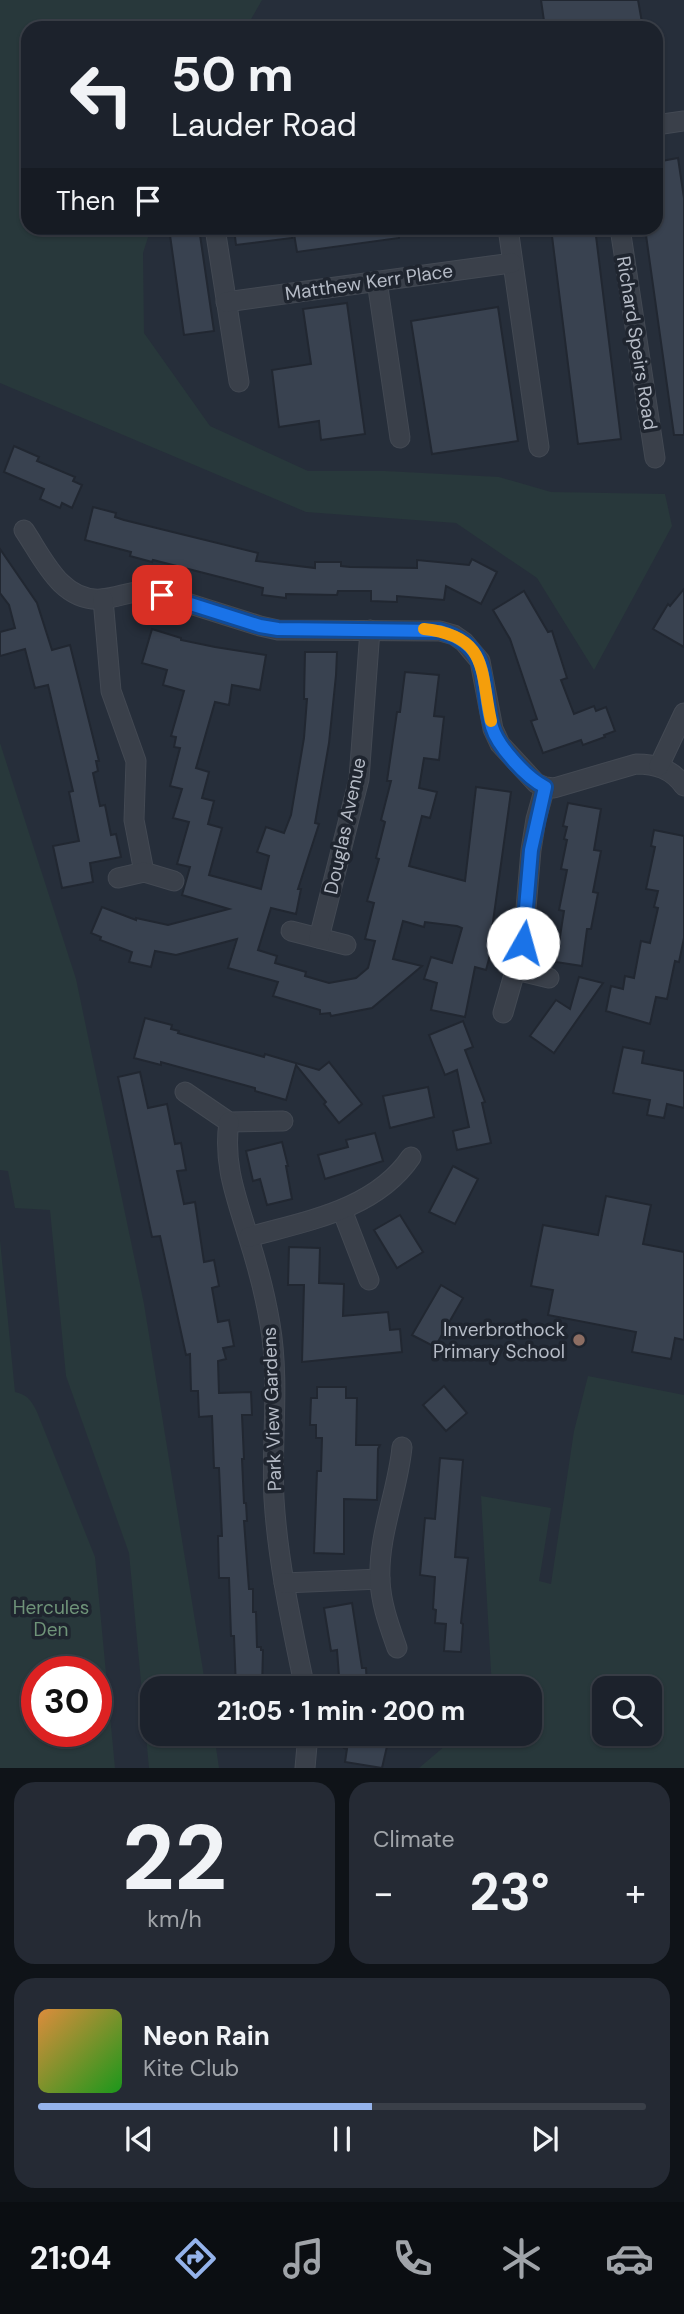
<!DOCTYPE html>
<html lang="en">
<head>
<meta charset="utf-8">
<style>
	:root { --surface:#1c222c; --page:#252a34; --text:#f1f3f6; --muted:#a0a4a9; --line:#3a3f48; --accent:#95b3eb }
	body { margin:0; font-family:"DM Sans",sans-serif; background:var(--page); color:var(--text); height:100vh; display:flex; flex-direction:column; font-size:26px; white-space:nowrap }
	* { box-sizing:border-box; margin:0 }
	p { font-size:23px; color:var(--muted) }
	.icon { flex:none; width:38px; height:38px; fill:none; stroke:currentColor; stroke-width:2; stroke-linecap:round; stroke-linejoin:round }
	.map { position:relative; height:1768px; overflow:hidden }
	.panel { display:flex; flex-direction:column; gap:14px; padding:14px; background:#0f1318; flex:1 }
	.panel>* { flex:none }
	.guide { position:absolute; left:21px; top:21px; width:642px; height:214px; border-radius:21px; box-shadow:0 2px 5px #0004,0 0 0 2px var(--line); background:#1c222c; color:var(--text); overflow:hidden }
	.buttons { position:absolute; left:592px; top:1676px; display:grid; gap:14px }
	.buttons a { display:grid; place-items:center; width:70px; height:70px; border-radius:14px; background:var(--surface); box-shadow:0 2px 5px #0004,0 0 0 2px var(--line); font-size:35px }
	.speed { position:absolute; left:21px; top:1656px; display:flex; gap:14px; font-size:35px; font-weight:700; text-align:center }
	.speed>* { display:grid; place-content:center; width:91px; height:91px; border-radius:50%; background:var(--surface); box-shadow:0 2px 5px #0004,0 0 0 2px var(--line); line-height:1 }
	.speed .limit { border:10px solid #d22; background:#fff; color:#111 }
	.pin { position:absolute; display:grid; place-items:center; width:60px; height:60px; color:#fff; margin:-30px; border-radius:14px; box-shadow:0 4px 10px #0006 }
	.me { position:absolute; width:77px; margin:-38px; rotate:7deg; stroke-linejoin:round; filter:drop-shadow(0 0 5px #0008) }
	.turn { display:flex; align-items:center; gap:24px; height:147px; padding:0 35px; font-size:32px }
	.turn .icon { width:91px; height:91px; stroke-width:2.5 }
	.turn b { display:block; font-size:49px; line-height:60px }
	.then { display:flex; align-items:center; height:66px; padding:0 35px; background:#0003; gap:14px; font-size:26px }
	.big { font-size:52px; font-weight:700; line-height:1.1 }
	.panel .tile { flex:1; display:flex; flex-direction:column; justify-content:center; gap:10px; min-width:0; padding:0 24px; border-radius:21px; background:var(--page) }
	.panel .dial { align-items:center; gap:0 }
	.dial b { font-size:91px; line-height:1 }
	.song { display:flex; align-items:center; gap:21px }
	.cover { width:84px; height:84px; border-radius:10px; background:linear-gradient(135deg,hsl(30 70% 55%),hsl(120 70% 35%)) }
	.played { height:7px; border-radius:4px; background:linear-gradient(90deg,var(--accent) 55%,var(--line) 55%) }
	.keys { display:flex; justify-content:space-around; direction:ltr }
	.heat { display:flex; justify-content:space-between; align-items:center; font-size:38px; direction:ltr }
	.panel .tiles { flex:1; display:grid; gap:14px; grid-template-columns:1fr 1fr }
	.tile:last-child { grid-column:span 2 }
	.trip { position:absolute; left:140px; top:1676px; width:402px; height:70px; border-radius:21px; background:var(--surface); box-shadow:0 2px 5px #0004,0 0 0 2px var(--line); font-weight:700; line-height:70px; text-align:center }
	.menu { display:flex; height:112px; justify-content:space-around; align-items:center; background:#0b0e12; color:var(--muted) }
	.menu .icon { width:49px; height:49px }
	.menu .current { color:var(--accent) }
	.menu b { font-size:32px; color:var(--text) }
	.map>svg:first-child { display:block }
</style>
</head>
<body>
<div class="map">
<svg width="684" height="1768" viewBox="0 0 684 1768">
	<rect width="100%" height="100%" fill="#262e3a"/>
	<g fill="#28383b" fill-rule="evenodd">
		<path d="M 0,0 L 262,0 L 246,28 L 28,28 L 28,228 L 151,228 L 143,253 L 144,333 L 210,426 L 308,471 L 385,471 L 499,477 L 551,492 L 665,494 L 672,526 L 594,670 L 537,578 L 456,523 L 306,512 L 0,383 Z"/>
		<path d="M 0,743 L 76,979 L 144,1304 L 206,1689 L 152,1689 L 152,1734 L 214,1734 L 219,1768 L 149,1768 L 129,1553 L 66,1376 L 50,1210 L 15,1208 L 8,1171 L 0,1170 Z"/>
		<path d="M 0,1240 L 15,1392 C 28,1395 31,1400 37,1412 L 95,1557 L 115,1768 L 0,1768 ZM 37,1671 L 96,1671 L 96,1731 L 37,1731 Z"/>
		<path d="M 588,1376 L 684,1395 L 684,1768 L 419,1768 L 459,1734 L 530,1734 L 530,1689 L 492,1689 L 481,1496 L 551,1508 L 539,1581 L 551,1584 L 574,1431 ZM 604,1689 L 649,1689 L 649,1734 L 604,1734 Z"/>
	</g>
	<g fill="#394250" stroke="#212731" stroke-width="2">
		<path d="M 541,0 L 638,0 L 643,28 L 545,28 Z"/>
		<path d="M 678,158 L 684,198 L 684,435 L 674,435 L 645,228 L 656,228 L 656,162 Z"/>
		<path d="M 169,228 L 199,228 L 214,331 L 184,335 Z"/>
		<path d="M 234,228 L 291,228 L 292,238 L 236,245 Z"/>
		<path d="M 293,228 L 399,228 L 399,238 L 297,252 Z"/>
		<path d="M 551,228 L 595,228 L 621,439 L 578,444 Z"/>
		<path d="M 347,303 L 365,434 L 321,440 L 319,421 L 279,427 L 272,370 L 311,364 L 303,309 Z"/>
		<path d="M 498,307 L 518,441 L 432,454 L 411,321 Z"/>
		<path d="M 14,446 L 39,457 L 37,461 L 75,477 L 73,481 L 82,485 L 72,508 L 62,503 L 60,508 L 40,499 L 44,489 L 4,472 Z"/>
		<path d="M 93,507 L 116,513 L 115,517 L 124,520 L 258,553 L 256,561 L 315,568 L 315,562 L 341,562 L 341,566 L 350,567 L 417,568 L 417,560 L 469,565 L 472,559 L 497,572 L 481,604 L 446,586 L 444,600 L 397,596 L 397,602 L 371,601 L 371,591 L 338,591 L 337,595 L 286,594 L 286,598 L 262,595 L 263,588 L 153,560 L 152,562 L 130,556 L 131,552 L 85,540 Z"/>
		<path d="M 0,549 L 37,603 L 52,650 L 70,645 L 99,761 L 96,761 L 98,771 L 93,773 L 100,806 L 105,805 L 111,835 L 116,834 L 121,857 L 90,863 L 93,882 L 62,888 L 53,846 L 79,841 L 69,792 L 73,791 L 48,685 L 35,688 L 25,649 L 0,656 L 0,632 L 15,628 L 9,605 L 0,593 Z"/>
		<path d="M 684,589 L 684,647 L 653,629 L 668,604 L 670,606 Z"/>
		<path d="M 524,591 L 548,632 L 552,631 L 567,678 L 561,680 L 574,714 L 594,706 L 596,711 L 606,707 L 615,731 L 604,735 L 605,737 L 583,745 L 581,740 L 543,753 L 531,721 L 537,719 L 510,639 L 493,610 Z"/>
		<path d="M 152,629 L 181,638 L 181,640 L 215,647 L 266,655 L 260,690 L 232,685 L 229,705 L 215,702 L 196,768 L 209,772 L 202,798 L 214,801 L 208,824 L 222,828 L 209,875 L 261,889 L 269,856 L 257,852 L 266,827 L 284,833 L 291,815 L 304,738 L 307,699 L 304,699 L 305,652 L 337,652 L 336,675 L 329,743 L 315,823 L 319,824 L 298,889 L 301,889 L 296,914 L 271,908 L 258,950 L 277,956 L 275,963 L 306,972 L 305,976 L 329,983 L 356,978 L 368,968 L 375,941 L 365,939 L 374,903 L 367,901 L 379,859 L 376,858 L 385,822 L 381,820 L 391,781 L 387,781 L 397,712 L 400,712 L 405,672 L 439,675 L 434,716 L 444,717 L 439,760 L 424,758 L 419,788 L 437,792 L 430,818 L 422,816 L 409,866 L 465,881 L 476,787 L 511,792 L 490,943 L 493,944 L 486,970 L 475,967 L 465,1017 L 431,1010 L 437,983 L 424,979 L 431,957 L 452,963 L 462,928 L 457,926 L 425,922 L 424,927 L 403,921 L 393,959 L 422,966 L 372,1008 L 331,1016 L 330,1013 L 320,1014 L 320,1010 L 273,996 L 278,982 L 228,968 L 237,939 L 176,955 L 155,951 L 151,967 L 129,962 L 132,952 L 100,940 L 101,937 L 91,933 L 102,907 L 136,920 L 136,918 L 168,925 L 229,909 L 182,895 L 190,867 L 177,864 L 189,822 L 173,818 L 182,789 L 170,786 L 180,748 L 174,747 L 176,737 L 171,736 L 184,691 L 163,685 L 167,670 L 142,663 Z"/>
		<path d="M 568,803 L 601,809 L 594,850 L 601,851 L 593,892 L 598,893 L 591,929 L 587,929 L 582,966 L 556,962 L 564,911 L 559,910 L 567,870 L 561,869 L 567,840 L 564,839 L 567,827 L 563,826 Z"/>
		<path d="M 654,830 L 684,836 L 684,938 L 679,962 L 675,961 L 667,999 L 656,997 L 650,1024 L 606,1011 L 611,986 L 623,989 L 625,976 L 634,978 L 641,941 L 650,943 L 658,908 L 654,907 L 658,891 L 646,889 L 655,847 L 651,846 Z"/>
		<path d="M 579,977 L 603,983 L 554,1053 L 530,1036 L 556,1000 L 570,1009 Z"/>
		<path d="M 145,1018 L 172,1025 L 171,1029 L 179,1031 L 178,1033 L 264,1057 L 265,1054 L 319,1070 L 329,1062 L 362,1104 L 339,1123 L 324,1104 L 326,1102 L 296,1065 L 286,1100 L 255,1091 L 255,1088 L 161,1062 L 161,1065 L 134,1058 Z"/>
		<path d="M 463,1021 L 473,1047 L 465,1050 L 485,1102 L 482,1103 L 491,1143 L 457,1150 L 453,1131 L 469,1127 L 457,1070 L 445,1075 L 429,1035 Z"/>
		<path d="M 623,1047 L 644,1051 L 642,1063 L 684,1071 L 684,1108 L 667,1104 L 664,1118 L 647,1115 L 650,1100 L 613,1093 Z"/>
		<path d="M 140,1072 L 148,1108 L 167,1104 L 175,1144 L 181,1143 L 186,1170 L 177,1171 L 184,1204 L 195,1202 L 204,1262 L 214,1260 L 219,1286 L 212,1288 L 218,1322 L 229,1320 L 234,1346 L 223,1348 L 226,1359 L 218,1361 L 219,1393 L 251,1392 L 252,1415 L 242,1415 L 244,1459 L 242,1459 L 244,1503 L 246,1503 L 247,1521 L 244,1521 L 249,1589 L 253,1589 L 253,1612 L 256,1612 L 257,1647 L 261,1647 L 261,1650 L 263,1650 L 262,1688 L 236,1689 L 234,1636 L 231,1636 L 229,1578 L 219,1578 L 218,1536 L 222,1536 L 219,1468 L 214,1468 L 212,1416 L 199,1417 L 198,1391 L 191,1391 L 190,1354 L 186,1355 L 160,1236 L 152,1237 L 118,1077 Z"/>
		<path d="M 428,1087 L 434,1117 L 390,1128 L 383,1096 Z"/>
		<path d="M 375,1133 L 383,1161 L 325,1179 L 318,1155 L 348,1147 L 346,1140 Z"/>
		<path d="M 282,1142 L 288,1166 L 286,1166 L 292,1199 L 267,1205 L 260,1179 L 253,1181 L 246,1151 Z"/>
		<path d="M 453,1166 L 478,1179 L 455,1224 L 429,1212 Z"/>
		<path d="M 606,1196 L 651,1205 L 643,1244 L 684,1252 L 684,1340 L 675,1338 L 671,1359 L 632,1352 L 636,1332 L 548,1315 L 553,1290 L 531,1286 L 543,1225 L 598,1235 Z"/>
		<path d="M 400,1215 L 423,1252 L 397,1268 L 374,1230 Z"/>
		<path d="M 289,1247 L 320,1248 L 319,1283 L 344,1284 L 343,1316 L 388,1312 L 390,1330 L 400,1329 L 402,1352 L 302,1362 L 304,1285 L 288,1285 Z"/>
		<path d="M 441,1285 L 463,1298 L 435,1347 L 412,1335 Z"/>
		<path d="M 444,1386 L 467,1413 L 446,1431 L 423,1405 Z"/>
		<path d="M 317,1387 L 346,1387 L 346,1398 L 357,1398 L 356,1445 L 380,1445 L 378,1449 L 377,1500 L 344,1499 L 344,1554 L 314,1553 L 317,1471 L 321,1471 L 322,1438 L 316,1438 L 316,1425 L 310,1425 L 311,1398 L 317,1398 Z"/>
		<path d="M 440,1458 L 463,1460 L 455,1557 L 468,1558 L 461,1623 L 463,1624 L 461,1652 L 444,1651 L 446,1624 L 435,1623 L 436,1610 L 433,1609 L 435,1577 L 420,1575 L 425,1518 L 435,1519 Z"/>
		<path d="M 352,1603 L 362,1668 L 366,1668 L 367,1689 L 340,1689 L 337,1650 L 331,1651 L 324,1608 Z"/>
		<path d="M 347,1734 L 388,1742 L 382,1768 L 345,1762 L 347,1749 L 344,1748 Z"/>
	</g>
	<g fill="none" stroke-linecap="round" stroke-linejoin="round">
		<g stroke="#434953" stroke-width="21">
			<g id="street">
				<path d="M 656,125 L 684,121"/>
				<path d="M 215,228 L 239,382"/>
				<path d="M 508,228 L 539,447"/>
				<path d="M 620,228 L 655,458"/>
				<path d="M 377,281 L 400,438"/>
				<path d="M 226,302 L 512,263"/>
				<path d="M 24,530 C 43,558 61,602 101,599 C 118,598 132,590 149,591 L 260,626 L 278,630 L 440,631 L 454,635 L 464,642 L 480,661 L 493,729 L 500,744 L 536,783 L 545,787 L 554,788 L 636,764 C 656,764 672,769 684,786"/>
				<path d="M 103,599 L 111,691 L 136,761 L 134,820 L 144,872"/>
				<path d="M 659,766 L 684,713"/>
				<path d="M 118,878 L 144,872 L 174,881"/>
				<path d="M 291,931 L 346,945"/>
				<path d="M 319,938 L 359,779 L 370,630"/>
				<path d="M 516,970 L 549,978"/>
				<path d="M 503,1013 L 523,943 L 531,850 L 536,819 L 545,787"/>
				<path d="M 185,1092 L 229,1122 L 283,1121"/>
				<path d="M 229,1122 C 223,1164 236,1196 248,1236 C 257,1264 265,1294 270,1324 C 280,1382 271,1441 274,1499 C 278,1564 292,1626 305,1689"/>
				<path d="M 342,1210 L 369,1280"/>
				<path d="M 249,1237 C 306,1221 375,1210 411,1157"/>
				<path d="M 284,1583 L 380,1579"/>
				<path d="M 397,1648 C 389,1625 381,1604 380,1580 C 378,1534 398,1491 402,1447"/>
				<path d="M 305,1768 L 308,1734"/>
			</g>
		</g>
		<use href="#street" stroke="#3a404a" stroke-width="19"/>
	</g>
	<g fill="none" stroke-linecap="round" stroke-linejoin="round">
		<g stroke="#114b97" stroke-width="18">
			<path id="route" d="M 162,595 L 260,626 L 278,629 L 440,631 C 495,648 479,684 492,727 C 498,747 527,778 545,787 L 531,850 L 523,943"/>
		</g>
		<use href="#route" stroke="#1a73e8" stroke-width="12"/>
		<path stroke="#f59e0b" stroke-width="12" d="M 424,629 C 489,636 480,671 491,721"/>
	</g>
	<circle fill="#8d6e63" stroke="#1f252f" stroke-width="2.5" cx="579" cy="1340" r="7"/>
	<g text-anchor="middle" dominant-baseline="central" stroke-width="7" stroke-linejoin="round" paint-order="stroke">
		<g font-size="19" fill="#b5bbc6" stroke="#1f252f">
			<text transform="translate(369 282) rotate(-8)">Matthew Kerr Place</text>
			<text transform="translate(637 343) rotate(81)">Richard Speirs Road</text>
			<text transform="translate(345 826) rotate(-78)">Douglas Avenue</text>
			<text transform="translate(272 1409) rotate(-92)">Park View Gardens</text>
		</g>
		<g font-size="19" fill="#b5bbc6" stroke="#1f252f" text-anchor="end">
			<text x="565" y="1329">Inverbrothock<tspan x="565" dy="22">Primary School</tspan></text>
		</g>
		<g font-size="19" fill="#6f9479" stroke="#1f252f">
			<text x="51" y="1607">Hercules<tspan x="51" dy="22">Den</tspan></text>
		</g>
	</g>
</svg>
<div class="buttons">
<a><svg class="icon" aria-label="search" viewBox="0 0 24 24"><circle cx="10" cy="10" r="6"/><path d="M15 15l6 6"/></svg></a>
</div>
<div class="speed"><div class="limit">30</div></div>
<div class="pin" style="left:162px;top:595px;background:#d93025"><svg class="icon" aria-label="arrive" viewBox="0 0 24 24"><path d="M6 21V4h12l-3 4 3 4H6"/></svg></div>
<svg class="me" style="left:523px;top:943px" viewBox="-20 -20 40 40"><circle r="19" fill="#fff"/><path d="M0-13L10 11 0 6-10 11z" fill="#1a73e8"/></svg>
<div class="trip">21:05 · 1 min · 200 m</div>
<div class="guide">
<div class="turn"><svg class="icon" aria-label="left" viewBox="0 0 24 24"><path d="M17 20v-9H6M10 6l-5 5 5 5"/></svg><div><b>50 m</b>Lauder Road</div></div>
<div class="then">Then<svg class="icon" aria-label="arrive" viewBox="0 0 24 24"><path d="M6 21V4h12l-3 4 3 4H6"/></svg></div>
</div>
</div>
<section class="panel">
<div class="tiles">
<div class="tile dial"><b>22</b><p>km/h</p></div>
<div class="tile"><p>Climate</p>
<div class="heat"><a>−</a><b class="big">23°</b><a>+</a></div>
</div>
<div class="tile">
<div class="song"><i class="cover"></i><div><b>Neon Rain</b><p>Kite Club</p></div></div>
<div class="played"></div>
<div class="keys"><svg class="icon" aria-label="previous" viewBox="0 0 24 24"><path d="M18 5L8 12l10 7zM5 5v14"/></svg><svg class="icon" aria-label="pause" viewBox="0 0 24 24"><path d="M8 5v14M16 5v14"/></svg><svg class="icon" aria-label="next" viewBox="0 0 24 24"><path d="M6 5l10 7-10 7zM19 5v14"/></svg></div>
</div>
</div>
</section>
<nav class="menu">
<b>21:04</b>
<svg class="icon current" aria-label="directions" viewBox="0 0 24 24"><path d="M12 3l9 9-9 9-9-9zM9 14v-3h6M13 9l2 2-2 2"/></svg>
<svg class="icon" aria-label="music" viewBox="0 0 24 24"><path d="M9 18V5l10-2v13"/><circle cx="6" cy="18" r="3"/><circle cx="16" cy="16" r="3"/></svg>
<svg class="icon" aria-label="phone" viewBox="0 0 24 24"><path d="M5 4h4l2 5-3 2q2 4 5 5l2-3 5 2v4C11 20 4 13 5 4z"/></svg>
<svg class="icon" aria-label="climate" viewBox="0 0 24 24"><path d="M12 3v18M4 7l16 10M4 17L20 7"/></svg>
<svg class="icon" aria-label="car" viewBox="0 0 24 24"><path d="M5 17H2v-5l4-1 3-4h7l3 4 3 1v5h-3M9 17h6M6 11h13"/><circle cx="7" cy="17" r="2"/><circle cx="17" cy="17" r="2"/></svg>
</nav>
</body>
</html>
